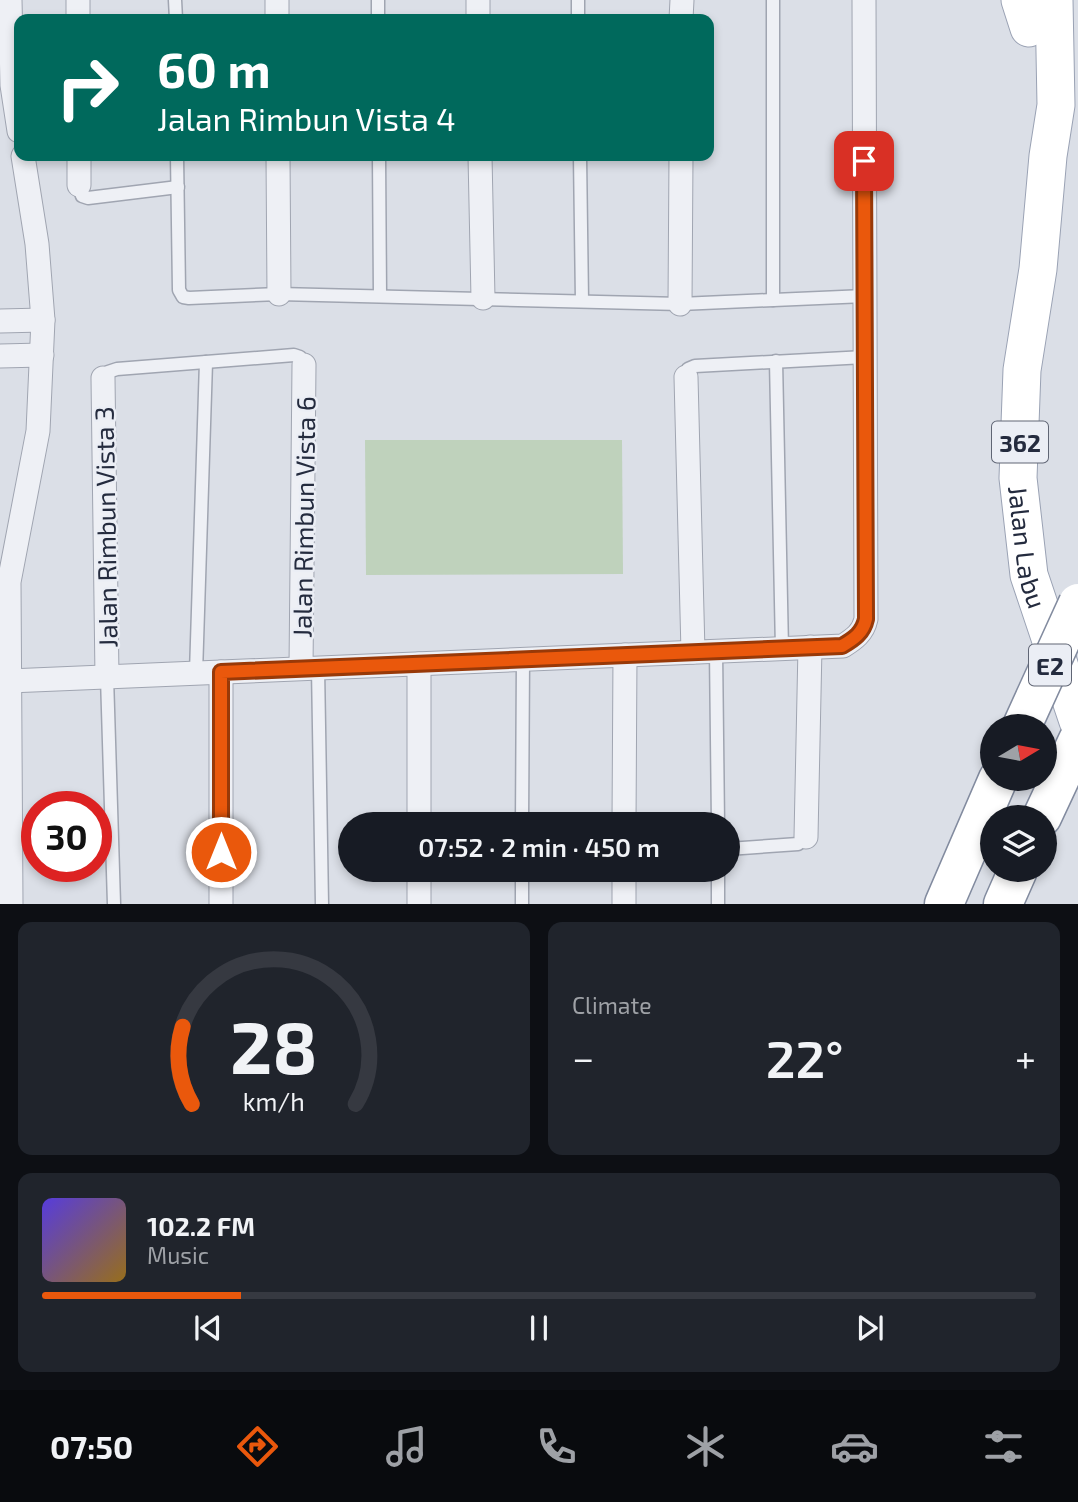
<!DOCTYPE html>
<html lang="en">
<head>
<meta charset="utf-8">
<style>
	:root { --surface:#171b24; --page:#20242c; --text:#f1f3f6; --muted:#9ea1a6; --line:#363941; --accent:#ea580c }
	body { margin:0; font-family:"Exo 2",sans-serif; background:var(--page); color:var(--text); height:100vh; display:flex; flex-direction:column; font-size:26px; white-space:nowrap }
	* { box-sizing:border-box; margin:0 }
	p { font-size:23px; color:var(--muted) }
	.icon { flex:none; width:38px; height:38px; fill:none; stroke:currentColor; stroke-width:2; stroke-linecap:round; stroke-linejoin:round }
	.map { position:relative; height:904px; overflow:hidden }
	.details { display:flex; flex-direction:column; gap:18px; padding:18px; background:#0d0f14; flex:1 }
	.details>* { flex:none }
	.banner { position:absolute; left:14px; top:14px; width:700px; height:147px; border-radius:14px; box-shadow:0 4px 10px #0003; background:#00695c; color:#fff; overflow:hidden }
	.needle { width:46px; rotate:80deg }
	.controls { position:absolute; left:980px; top:714px; display:grid; gap:14px }
	.controls a { display:grid; place-items:center; width:77px; height:77px; border-radius:50%; background:var(--surface); box-shadow:0 4px 10px #0003; font-size:35px }
	.speed { position:absolute; left:21px; top:791px; display:flex; gap:14px; font-size:35px; font-weight:700; text-align:center }
	.speed>* { display:grid; place-content:center; width:91px; height:91px; border-radius:50%; background:var(--surface); box-shadow:0 4px 10px #0003; line-height:1 }
	.speed .limit { border:10px solid #d22; background:#fff; color:#111 }
	.pin { position:absolute; display:grid; place-items:center; width:60px; height:60px; color:#fff; margin:-30px; border-radius:14px; box-shadow:0 4px 10px #0006 }
	.me { position:absolute; width:77px; margin:-38px; rotate:0deg; stroke-linejoin:round; filter:drop-shadow(0 0 5px #0008) }
	.turn { display:flex; align-items:center; gap:24px; height:147px; padding:0 28px; font-size:32px }
	.turn .icon { width:91px; height:91px; stroke-width:2.5 }
	.turn b { display:block; font-size:49px; line-height:60px }
	.big { font-size:52px; font-weight:600; line-height:1.1 }
	.details .tile { flex:1; display:flex; flex-direction:column; justify-content:center; gap:10px; min-width:0; padding:0 24px; border-radius:14px; background:var(--page) }
	.details .dial { align-items:center; gap:0 }
	.dial svg { height:182px; overflow:visible; fill:none; stroke:var(--line); stroke-width:7; stroke-linecap:round; text-anchor:middle }
	.dial text { fill:var(--text); stroke:none }
	.song { display:flex; align-items:center; gap:21px }
	.cover { width:84px; height:84px; border-radius:10px; background:linear-gradient(135deg,hsl(250 70% 55%),hsl(40 70% 35%)) }
	.played { height:7px; border-radius:4px; background:linear-gradient(90deg,var(--accent) 20%,var(--line) 20%) }
	.keys { display:flex; justify-content:space-around; direction:ltr }
	.heat { display:flex; justify-content:space-between; align-items:center; font-size:38px; direction:ltr }
	.details .tiles { flex:1; display:grid; gap:18px; grid-template-columns:1fr 1fr }
	.tile:last-child { grid-column:span 2 }
	.trip { position:absolute; left:338px; top:812px; width:402px; height:70px; border-radius:35px; background:var(--surface); box-shadow:0 4px 10px #0003; font-weight:600; line-height:70px; text-align:center }
	.dock { display:flex; height:112px; justify-content:space-around; align-items:center; background:#090b0e; color:var(--muted) }
	.dock .icon { width:49px; height:49px }
	.dock .active { color:var(--accent) }
	.dock b { font-size:32px; color:var(--text) }
	.map>svg:first-child { display:block }
</style>
</head>
<body>
<div class="map">
<svg width="1078" height="904" viewBox="0 0 1078 904">
	<rect width="100%" height="100%" fill="#dbdfe7"/>
	<path fill="#bfd2bc" d="M 365,440 L 622,440 L 623,574 L 366,575 Z"/>
	<g fill="none" stroke-linecap="round" stroke-linejoin="round">
		<g stroke="#a0a5b1" stroke-width="15">
			<g id="service">
				<path d="M 175,0 L 176,19"/>
				<path d="M 378,0 L 378,19"/>
				<path d="M 578,0 L 578,19"/>
				<path d="M 773,0 L 773,300"/>
				<path d="M 177,156 L 179,290 L 183,297 L 189,298 L 279,294 L 680,304 L 865,296"/>
				<path d="M 379,156 L 380,296"/>
				<path d="M 580,156 L 582,301"/>
				<path d="M 79,185 L 82,196 L 88,198 L 178,187"/>
				<path d="M 776,361 L 782,649"/>
				<path d="M 686,377 L 688,369 L 695,366 L 865,357"/>
				<path d="M 103,378 L 108,372 L 117,369 L 294,355 L 300,357 L 304,365"/>
				<path d="M 716,651 L 718,824"/>
				<path d="M 318,668 L 322,904"/>
				<path d="M 196,673 L 206,362"/>
				<path d="M 107,677 L 114,904"/>
				<path d="M 522,824 L 523,659"/>
				<path d="M 728,849 L 798,844 L 806,837"/>
				<path d="M 718,870 L 718,904"/>
				<path d="M 522,904 L 522,870"/>
			</g>
		</g>
		<g stroke="#a0a5b1" stroke-width="25">
			<g id="minor">
				<path d="M 10,0 L 12,85 L 19,131"/>
				<path d="M 78,0 L 78,19"/>
				<path d="M 277,0 L 277,19"/>
				<path d="M 478,0 L 478,19"/>
				<path d="M 681,19 L 682,0"/>
				<path d="M 79,156 L 79,185"/>
				<path d="M 278,156 L 279,294"/>
				<path d="M 480,156 L 483,298"/>
				<path d="M 680,304 L 681,156"/>
				<path d="M 0,321 L 43,320"/>
				<path d="M 0,356 L 42,355"/>
				<path d="M 686,377 L 693,652"/>
				<path d="M 103,378 L 107,677"/>
				<path d="M 419,664 L 419,824"/>
				<path d="M 301,668 L 304,365"/>
				<path d="M 221,672 L 221,904"/>
				<path d="M 9,681 L 843,646 C 854,639 863,633 866,619 L 864,0"/>
				<path d="M 624,824 L 625,655"/>
				<path d="M 806,837 L 810,647"/>
				<path d="M 419,870 L 419,904"/>
				<path d="M 11,904 L 9,582 L 38,431 L 43,320 L 37,244 L 23,156"/>
				<path d="M 624,904 L 624,870"/>
			</g>
		</g>
		<g stroke="#9aa2b4" stroke-width="39">
			<g id="primary">
				<path d="M 1020,0 L 1029,28"/>
				<path id="s1" d="M 1054,0 L 1056,105 L 1048,156 L 1038,269 L 1022,370 L 1018,478 L 1029,575 L 1078,721"/>
			</g>
		</g>
		<g stroke="#828b9f" stroke-width="41">
			<g id="motorway">
				<path d="M 1042,817 L 1078,740"/>
				<path d="M 944,904 L 998,779"/>
				<path d="M 1003,904 L 1018,870"/>
			</g>
		</g>
		<use href="#service" stroke="#eef0f5" stroke-width="12"/>
		<use href="#minor" stroke="#eef0f5" stroke-width="23"/>
		<use href="#primary" stroke="#fff" stroke-width="37"/>
		<use href="#motorway" stroke="#fff" stroke-width="38"/>
		<g stroke="#828b9f" stroke-width="41" stroke-linecap="butt">
			<path id="motorway-bridge" d="M 1022,726 L 1078,603"/>
		</g>
		<use href="#motorway-bridge" stroke="#fff" stroke-width="38"/>
	</g>
	<g fill="none" stroke-linecap="round" stroke-linejoin="round">
		<g stroke="#983908" stroke-width="18">
			<path id="route" d="M 221,852 L 221,672 L 842,646 C 854,639 863,633 866,619 L 864,161"/>
		</g>
		<use href="#route" stroke="#ea580c" stroke-width="12"/>
	</g>
	<g text-anchor="middle" dominant-baseline="central" stroke-width="5" stroke-linejoin="round" paint-order="stroke">
		<g fill="#ebeef5" stroke="#606675" stroke-width="2">
			<rect x="992" y="421.5" width="56" height="41" rx="5"/>
			<rect x="1029" y="644.5" width="42" height="41" rx="5"/>
		</g>
		<g font-size="24" font-weight="bold" fill="#242b3e">
			<text x="1020" y="442">362</text>
			<text x="1050" y="665">E2</text>
		</g>
		<g font-size="26" fill="#242b3e" stroke="#ebeef5">
			<text transform="translate(303 517) rotate(-89)">Jalan Rimbun Vista 6</text>
			<text transform="translate(105 527) rotate(-91)">Jalan Rimbun Vista 3</text>
			<text stroke="none"><textPath href="#s1" startOffset="550">Jalan Labu</textPath></text>
		</g>
	</g>
</svg>
<div class="controls">
<a><svg class="needle" viewBox="-14 -14 28 28"><path d="M0-13l5 13h-10z" fill="#e53935"/><path d="M0 13l5-13h-10z" fill="#9ea1a6"/></svg></a>
<a><svg class="icon" aria-label="layers" viewBox="0 0 24 24"><path d="M12 4l9 5-9 5-9-5zM3 14l9 5 9-5"/></svg></a>
</div>
<div class="speed"><div class="limit">30</div></div>
<div class="pin" style="left:864px;top:161px;background:#d93025"><svg class="icon" aria-label="arrive" viewBox="0 0 24 24"><path d="M6 21V4h12l-3 4 3 4H6"/></svg></div>
<svg class="me" style="left:221px;top:852px" viewBox="-20 -20 40 40"><circle r="17" fill="#ea580c" stroke="#fff" stroke-width="3"/><path d="M0-11L8 9 0 5-8 9z" fill="#fff"/></svg>
<div class="trip">07:52 · 2 min · 450 m</div>
<div class="banner">
<div class="turn"><svg class="icon" aria-label="right" viewBox="0 0 24 24"><path d="M7 20v-9h11M14 6l5 5-5 5"/></svg><div><b>60 m</b>Jalan Rimbun Vista 4</div></div>
</div>
</div>
<section class="details">
<div class="tiles">
<div class="tile dial"><svg viewBox="0 0 100 80">
<path d="M14 69A42 42 0 1 1 86 69"/>
<path d="M14 69A42 42 0 0 1 10 35" stroke="#ea580c"/>
<text x="50" y="56" font-size="32" font-weight="700">28</text>
<text x="50" y="72" font-size="11">km/h</text>
</svg></div>
<div class="tile"><p>Climate</p>
<div class="heat"><a>−</a><b class="big">22°</b><a>+</a></div>
</div>
<div class="tile">
<div class="song"><i class="cover"></i><div><b>102.2 FM</b><p>Music</p></div></div>
<div class="played"></div>
<div class="keys"><svg class="icon" aria-label="previous" viewBox="0 0 24 24"><path d="M18 5L8 12l10 7zM5 5v14"/></svg><svg class="icon" aria-label="pause" viewBox="0 0 24 24"><path d="M8 5v14M16 5v14"/></svg><svg class="icon" aria-label="next" viewBox="0 0 24 24"><path d="M6 5l10 7-10 7zM19 5v14"/></svg></div>
</div>
</div>
</section>
<nav class="dock">
<b>07:50</b>
<svg class="icon active" aria-label="directions" viewBox="0 0 24 24"><path d="M12 3l9 9-9 9-9-9zM9 14v-3h6M13 9l2 2-2 2"/></svg>
<svg class="icon" aria-label="music" viewBox="0 0 24 24"><path d="M9 18V5l10-2v13"/><circle cx="6" cy="18" r="3"/><circle cx="16" cy="16" r="3"/></svg>
<svg class="icon" aria-label="phone" viewBox="0 0 24 24"><path d="M5 4h4l2 5-3 2q2 4 5 5l2-3 5 2v4C11 20 4 13 5 4z"/></svg>
<svg class="icon" aria-label="climate" viewBox="0 0 24 24"><path d="M12 3v18M4 7l16 10M4 17L20 7"/></svg>
<svg class="icon" aria-label="car" viewBox="0 0 24 24"><path d="M5 17H2v-5l4-1 3-4h7l3 4 3 1v5h-3M9 17h6M6 11h13"/><circle cx="7" cy="17" r="2"/><circle cx="17" cy="17" r="2"/></svg>
<svg class="icon" aria-label="filters" viewBox="0 0 24 24"><path d="M4 7h16M4 17h16"/><circle cx="9" cy="7" r="2"/><circle cx="15" cy="17" r="2"/></svg>
</nav>
</body>
</html>
